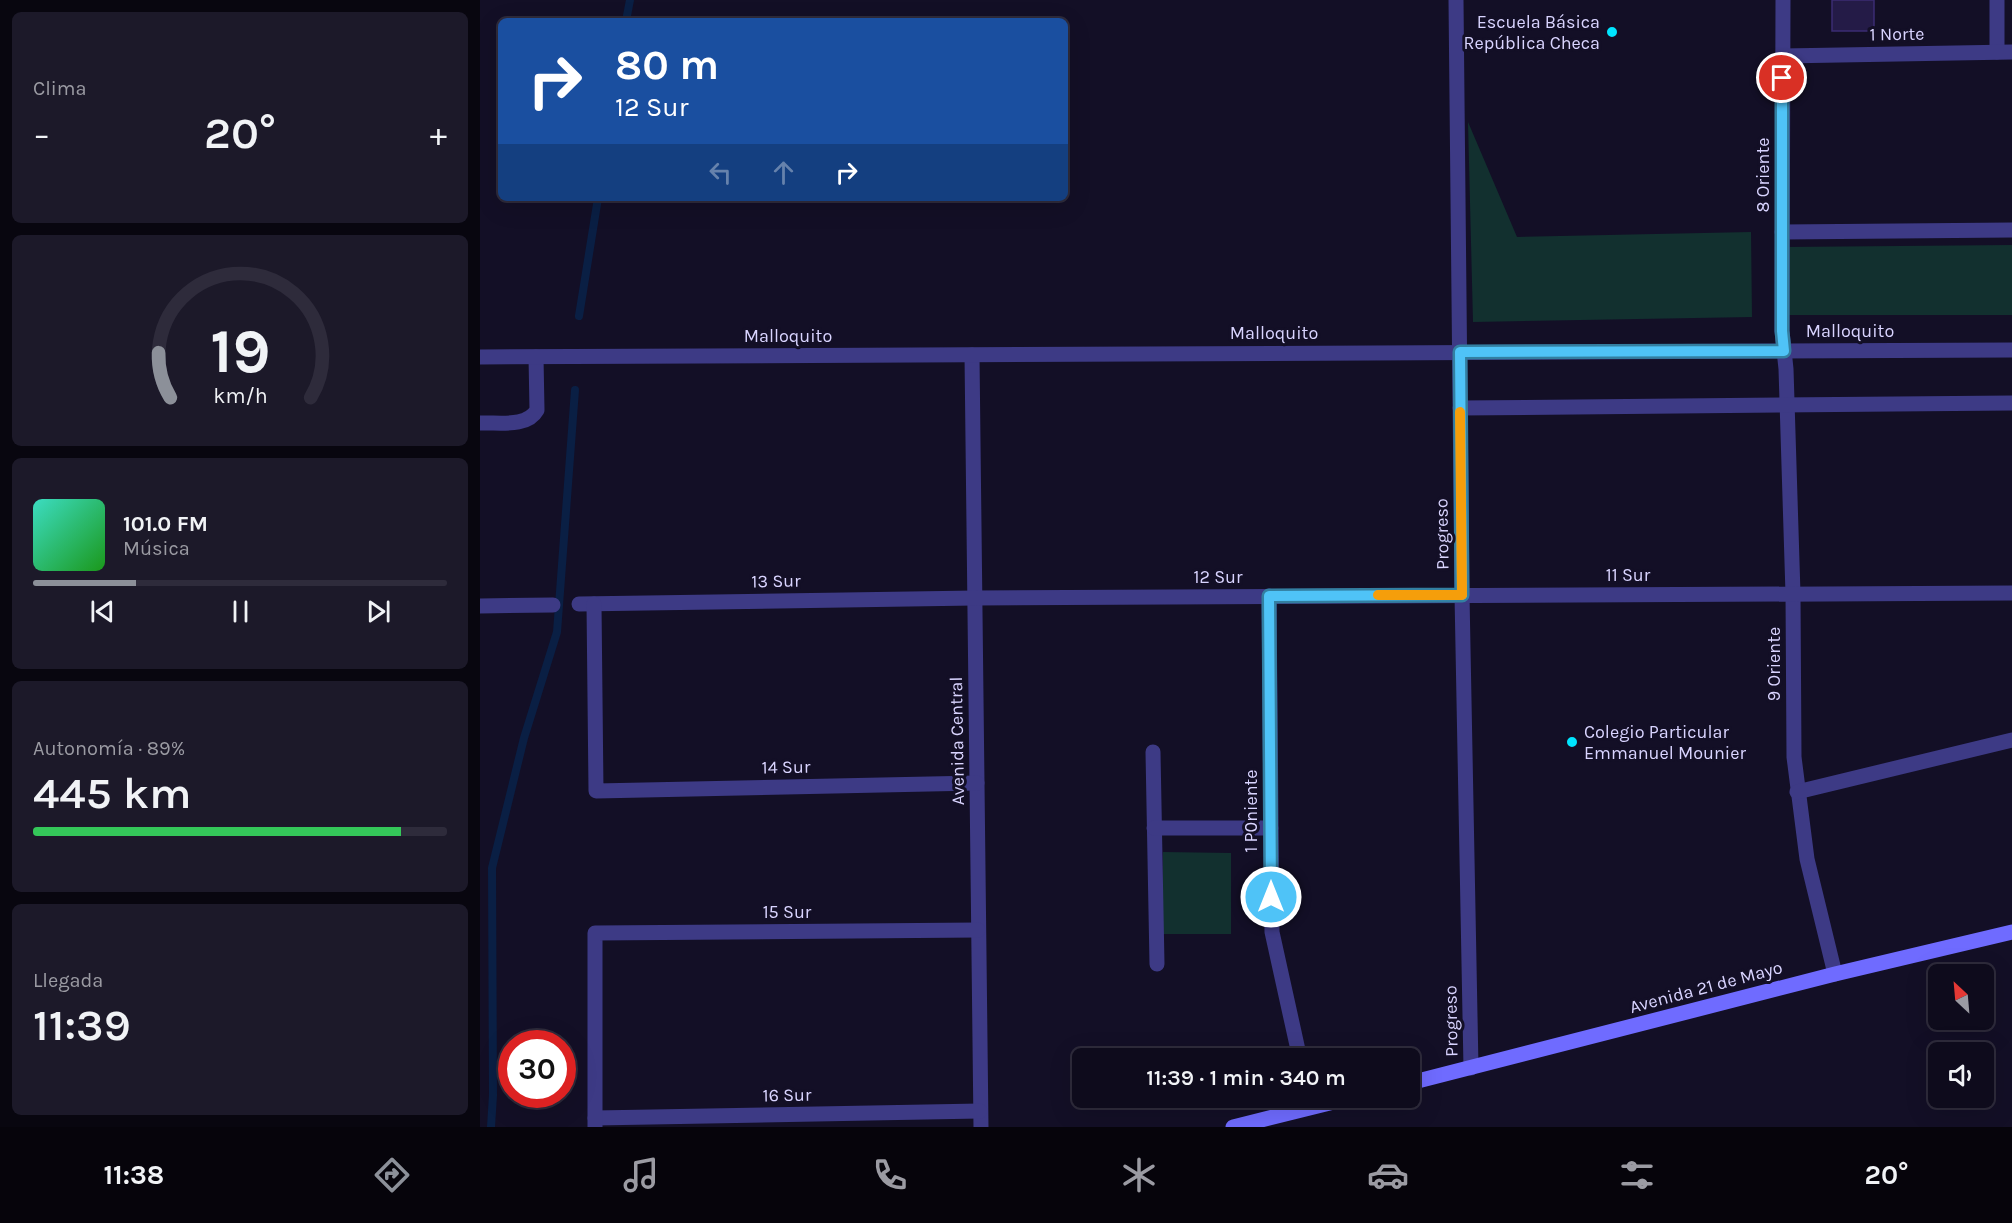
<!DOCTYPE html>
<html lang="es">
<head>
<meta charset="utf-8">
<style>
	:root { --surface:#0e0b1c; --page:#1c1929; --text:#f1f3f6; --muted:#9b9ba3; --line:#2e2b3b; --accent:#8c9099 }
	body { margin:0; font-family:Karla,sans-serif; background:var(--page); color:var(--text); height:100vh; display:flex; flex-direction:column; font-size:22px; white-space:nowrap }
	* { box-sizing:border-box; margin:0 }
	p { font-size:20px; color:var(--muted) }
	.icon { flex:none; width:33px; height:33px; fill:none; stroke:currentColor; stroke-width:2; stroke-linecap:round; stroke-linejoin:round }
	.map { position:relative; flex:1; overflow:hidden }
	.panel { display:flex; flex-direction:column; gap:12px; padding:12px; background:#08060f; width:480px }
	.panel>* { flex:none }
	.top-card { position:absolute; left:18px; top:18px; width:570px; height:183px; border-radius:9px; box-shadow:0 6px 24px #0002,0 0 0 2px var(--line); background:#1a4fa0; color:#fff; overflow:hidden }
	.needle { width:39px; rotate:334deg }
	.tools { position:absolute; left:1448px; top:964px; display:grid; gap:12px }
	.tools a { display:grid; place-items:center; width:66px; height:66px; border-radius:9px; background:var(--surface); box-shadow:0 6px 24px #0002,0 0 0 2px var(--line); font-size:30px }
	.speed { position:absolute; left:18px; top:1030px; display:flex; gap:12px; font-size:30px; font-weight:700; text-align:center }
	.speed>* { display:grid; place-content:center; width:78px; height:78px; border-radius:50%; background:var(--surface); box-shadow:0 6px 24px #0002,0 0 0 2px var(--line); line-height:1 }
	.speed .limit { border:9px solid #d22; background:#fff; color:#111 }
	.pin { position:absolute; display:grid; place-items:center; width:51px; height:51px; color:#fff; margin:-26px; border:3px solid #fff; border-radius:50%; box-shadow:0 2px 6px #0007 }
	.me { position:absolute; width:66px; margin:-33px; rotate:0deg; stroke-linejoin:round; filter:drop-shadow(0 0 4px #0008) }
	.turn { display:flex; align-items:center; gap:21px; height:126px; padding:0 18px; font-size:27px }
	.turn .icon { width:78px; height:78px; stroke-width:2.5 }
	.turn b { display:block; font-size:42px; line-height:51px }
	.lanes { display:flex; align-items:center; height:57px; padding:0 18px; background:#0003; justify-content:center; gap:30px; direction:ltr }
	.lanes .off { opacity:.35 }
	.big { font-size:45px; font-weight:600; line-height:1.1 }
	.panel .tile { flex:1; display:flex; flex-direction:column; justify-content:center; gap:9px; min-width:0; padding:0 21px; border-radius:9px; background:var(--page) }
	.panel .dial { align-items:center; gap:0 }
	.dial svg { height:156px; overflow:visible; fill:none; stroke:var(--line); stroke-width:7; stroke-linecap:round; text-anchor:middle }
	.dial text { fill:var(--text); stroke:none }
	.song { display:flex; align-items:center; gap:18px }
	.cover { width:72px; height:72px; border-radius:9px; background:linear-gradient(135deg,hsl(170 70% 55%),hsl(120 70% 35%)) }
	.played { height:6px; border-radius:3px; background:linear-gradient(90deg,var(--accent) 25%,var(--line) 25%) }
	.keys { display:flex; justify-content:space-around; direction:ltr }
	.heat { display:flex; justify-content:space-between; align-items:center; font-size:33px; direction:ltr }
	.charge { height:9px; border-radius:4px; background:linear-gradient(90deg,#34c759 89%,var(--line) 0) }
	.trip { position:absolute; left:592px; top:1048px; width:348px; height:60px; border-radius:9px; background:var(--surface); box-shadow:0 6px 24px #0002,0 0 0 2px var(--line); font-weight:600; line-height:60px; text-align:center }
	.menu { display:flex; height:96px; justify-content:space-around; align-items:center; background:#06040b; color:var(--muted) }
	.menu .icon { width:42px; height:42px }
	.menu .current { color:var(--accent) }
	.menu b { font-size:27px; color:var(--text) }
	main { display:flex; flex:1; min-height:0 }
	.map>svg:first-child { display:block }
</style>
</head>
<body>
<main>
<section class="panel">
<div class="tile"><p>Clima</p>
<div class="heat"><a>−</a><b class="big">20°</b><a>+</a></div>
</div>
<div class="tile dial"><svg viewBox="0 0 100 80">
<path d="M14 69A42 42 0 1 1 86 69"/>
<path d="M14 69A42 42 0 0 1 8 46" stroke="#8c9099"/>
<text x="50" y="56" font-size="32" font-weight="700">19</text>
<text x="50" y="72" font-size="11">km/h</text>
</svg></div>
<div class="tile">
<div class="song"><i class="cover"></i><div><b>101.0 FM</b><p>Música</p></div></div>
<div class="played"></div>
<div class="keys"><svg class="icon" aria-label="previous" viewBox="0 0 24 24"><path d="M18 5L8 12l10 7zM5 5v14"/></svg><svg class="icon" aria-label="pause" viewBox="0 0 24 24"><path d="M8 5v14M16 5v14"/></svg><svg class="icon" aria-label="next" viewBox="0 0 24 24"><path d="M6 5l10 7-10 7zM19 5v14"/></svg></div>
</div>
<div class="tile"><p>Autonomía · 89%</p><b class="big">445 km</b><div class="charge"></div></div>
<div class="tile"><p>Llegada</p><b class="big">11:39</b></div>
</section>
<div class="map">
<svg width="1532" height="1127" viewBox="0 0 1532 1127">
	<rect width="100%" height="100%" fill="#130f26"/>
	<g fill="#12302f">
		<path d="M 988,122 L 1037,237 L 1271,232 L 1272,317 L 993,322 Z"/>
		<path d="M 1532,245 L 1532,315 L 1304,315 L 1306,247 Z"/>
		<path d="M 683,852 L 751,853 L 751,934 L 682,934 Z"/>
	</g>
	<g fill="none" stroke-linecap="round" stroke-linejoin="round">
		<g stroke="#0a1f44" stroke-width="8">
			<path d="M 146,21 L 150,0"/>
			<path d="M 99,316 L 118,198"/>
			<path d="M 11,1127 L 13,1095 L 12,868 L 44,738 L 77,632 L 95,390"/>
		</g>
	</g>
	<rect fill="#241b47" stroke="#3b2d73" stroke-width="1.5" x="1352" y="0" width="42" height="31"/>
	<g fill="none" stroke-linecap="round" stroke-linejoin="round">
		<g stroke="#3d3a85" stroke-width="15">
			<path d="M 976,0 L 982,595 L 991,1068"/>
			<path d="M 1303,0 L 1302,331 L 1306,369 L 1313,594 L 1314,757 L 1327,859 L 1355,974"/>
			<path d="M 1517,0 L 1517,52"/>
			<path d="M 1303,56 L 1532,52"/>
			<path d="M 1302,232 L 1532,230"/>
			<path d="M 492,355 L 501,1127"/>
			<path d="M 980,408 L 1532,403"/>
			<path d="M 0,423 C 18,422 47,428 57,410 L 56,357"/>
			<path d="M 789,596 L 792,932 L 820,1059"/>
			<path d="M 99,604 L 495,598 L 1532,593"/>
			<path d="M 114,604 L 116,791 L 497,783"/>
			<path d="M 0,606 L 73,605"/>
			<path d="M 673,752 L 677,964"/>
			<path d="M 1317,792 L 1532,740"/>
			<path d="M 674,828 L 791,828"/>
			<path d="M 115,1118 L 500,1111"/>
			<path d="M 115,1127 L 115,933 L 498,930"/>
		</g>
		<path stroke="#3d3a85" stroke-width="15" d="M 0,357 L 1532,350"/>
		<g stroke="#6f6bff" stroke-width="15">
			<path d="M 930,1083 L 1355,974 L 1532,932"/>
			<path d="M 753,1127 L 870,1098"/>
		</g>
	</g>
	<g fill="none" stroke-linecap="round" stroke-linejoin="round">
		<g stroke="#337fa1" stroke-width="15">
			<path id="route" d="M 791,897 L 789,596 L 982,595 L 980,352 L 1304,351 L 1302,331 L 1302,78"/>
		</g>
		<use href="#route" stroke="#4fc3f7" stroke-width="10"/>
		<path stroke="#f59e0b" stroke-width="10" d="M 898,595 L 982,595 L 980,412"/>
	</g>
	<g fill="#00e5ff" stroke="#130f26" stroke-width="2">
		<circle cx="1132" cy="32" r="6"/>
		<circle cx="1092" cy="742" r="6"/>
	</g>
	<g text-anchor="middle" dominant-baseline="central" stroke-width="6" stroke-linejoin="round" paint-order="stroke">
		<g font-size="18" fill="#d9d4ff" stroke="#130f26" text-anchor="end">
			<text x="1120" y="22">Escuela Básica<tspan x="1120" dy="21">República Checa</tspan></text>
			<text x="1104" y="732" text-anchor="start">Colegio Particular<tspan x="1104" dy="21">Emmanuel Mounier</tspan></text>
		</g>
		<g font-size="18" fill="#d9d4ff" stroke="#130f26">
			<text transform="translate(1417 34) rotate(-1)">1 Norte</text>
			<text transform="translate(1283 175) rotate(-90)">8 Oriente</text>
			<text x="1370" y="331">Malloquito</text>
			<text x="794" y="333">Malloquito</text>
			<text x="308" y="336">Malloquito</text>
			<text transform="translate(962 534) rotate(-91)">Progreso</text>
			<text x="1148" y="575">11 Sur</text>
			<text x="738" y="577">12 Sur</text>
			<text transform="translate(296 581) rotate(-1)">13 Sur</text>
			<text transform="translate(1294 664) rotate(-90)">9 Oriente</text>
			<text transform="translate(477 741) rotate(-91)">Avenida Central</text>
			<text transform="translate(306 767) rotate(-1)">14 Sur</text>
			<text transform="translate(771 811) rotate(-90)">1 P0niente</text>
			<text x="307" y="912">15 Sur</text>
			<text transform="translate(1226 987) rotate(-15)">Avenida 21 de Mayo</text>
			<text transform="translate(971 1021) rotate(-91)">Progreso</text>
			<text transform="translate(307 1095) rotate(-1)">16 Sur</text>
		</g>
	</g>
</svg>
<div class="tools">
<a><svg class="needle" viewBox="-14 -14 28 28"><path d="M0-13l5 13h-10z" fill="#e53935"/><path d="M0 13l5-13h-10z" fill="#9b9ba3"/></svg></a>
<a><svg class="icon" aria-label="sound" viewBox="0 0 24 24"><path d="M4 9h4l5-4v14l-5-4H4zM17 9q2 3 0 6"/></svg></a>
</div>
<div class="speed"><div class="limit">30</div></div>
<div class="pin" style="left:1302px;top:78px;background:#d93025"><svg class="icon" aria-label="arrive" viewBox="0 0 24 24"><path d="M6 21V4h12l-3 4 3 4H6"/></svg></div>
<svg class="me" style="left:791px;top:897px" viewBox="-20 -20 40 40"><circle r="17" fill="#4fc3f7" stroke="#fff" stroke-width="3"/><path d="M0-11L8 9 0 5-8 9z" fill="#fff"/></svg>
<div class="trip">11:39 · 1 min · 340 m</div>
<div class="top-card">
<div class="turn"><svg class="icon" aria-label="right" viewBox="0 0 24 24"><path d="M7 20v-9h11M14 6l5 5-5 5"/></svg><div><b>80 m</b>12 Sur</div></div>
<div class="lanes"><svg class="icon off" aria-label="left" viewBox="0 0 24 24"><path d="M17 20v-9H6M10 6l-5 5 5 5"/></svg><svg class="icon off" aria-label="ahead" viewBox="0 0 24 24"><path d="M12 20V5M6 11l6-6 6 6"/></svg><svg class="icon" aria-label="right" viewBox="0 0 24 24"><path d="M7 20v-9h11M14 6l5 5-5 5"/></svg></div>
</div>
</div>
</main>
<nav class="menu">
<b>11:38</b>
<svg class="icon current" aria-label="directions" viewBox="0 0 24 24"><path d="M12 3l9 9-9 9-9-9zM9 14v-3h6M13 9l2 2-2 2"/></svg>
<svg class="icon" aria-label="music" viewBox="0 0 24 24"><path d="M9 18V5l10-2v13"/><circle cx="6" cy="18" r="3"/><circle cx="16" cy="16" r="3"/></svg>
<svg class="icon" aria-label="phone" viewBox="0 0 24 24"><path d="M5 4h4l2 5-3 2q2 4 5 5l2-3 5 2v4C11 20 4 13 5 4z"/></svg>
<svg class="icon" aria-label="climate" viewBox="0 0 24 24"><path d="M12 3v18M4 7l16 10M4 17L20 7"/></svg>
<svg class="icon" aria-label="car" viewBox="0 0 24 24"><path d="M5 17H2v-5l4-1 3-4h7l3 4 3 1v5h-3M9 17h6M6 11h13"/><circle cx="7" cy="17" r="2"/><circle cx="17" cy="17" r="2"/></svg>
<svg class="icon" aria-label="filters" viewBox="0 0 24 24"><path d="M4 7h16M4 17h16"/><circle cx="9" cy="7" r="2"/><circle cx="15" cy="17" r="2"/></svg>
<b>20°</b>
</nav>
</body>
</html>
